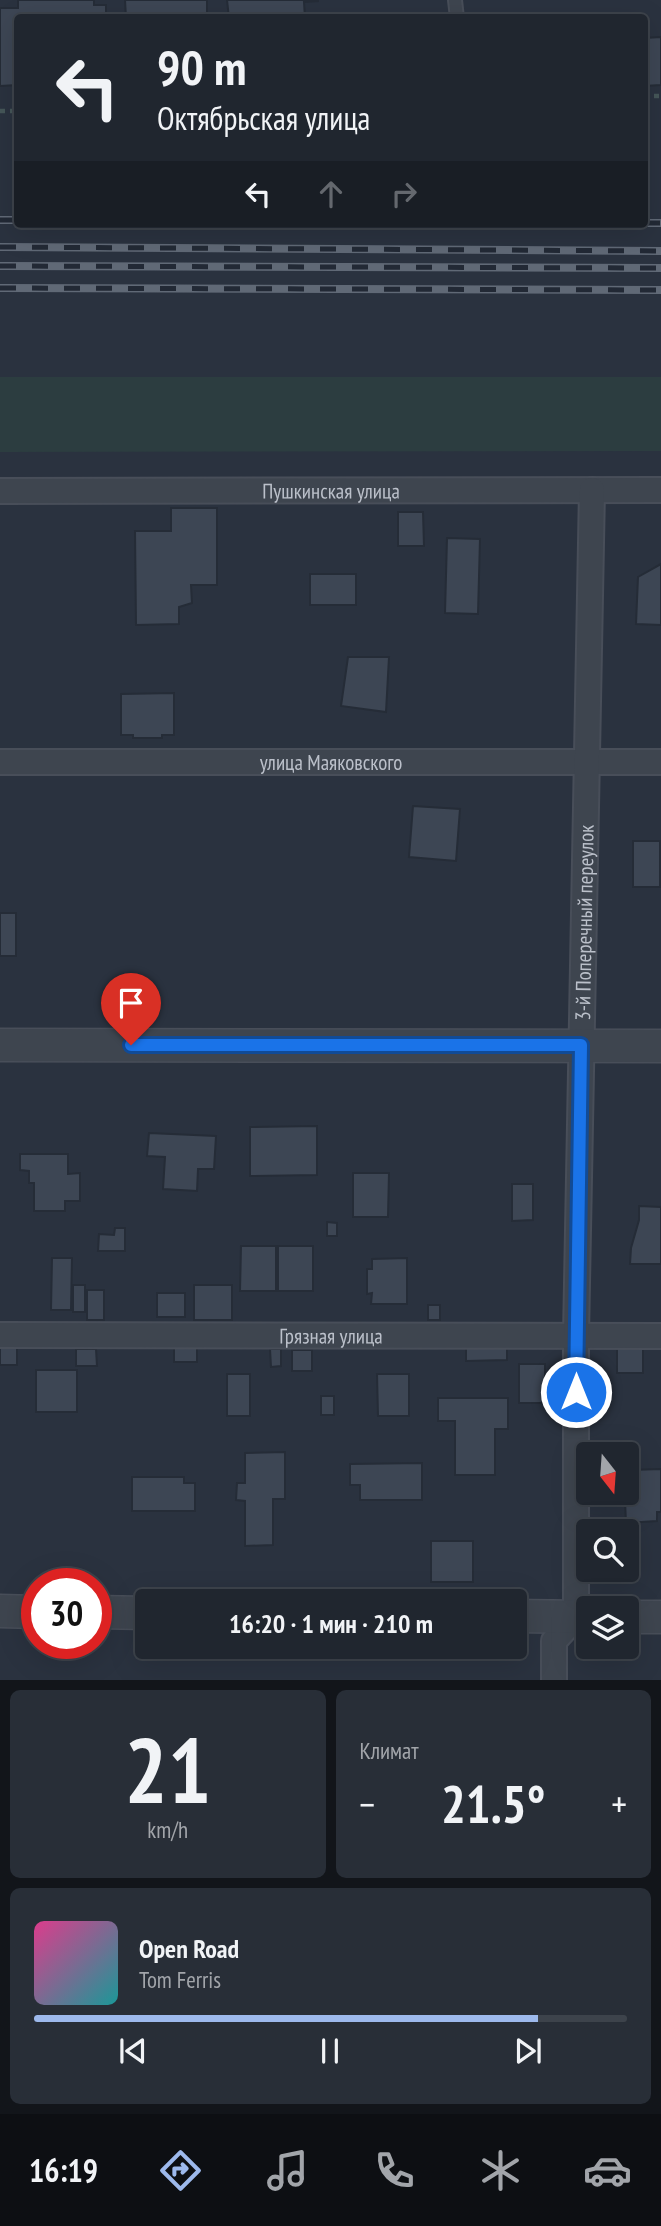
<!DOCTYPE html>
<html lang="ru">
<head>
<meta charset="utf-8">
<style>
	:root { --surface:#20262f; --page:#282e37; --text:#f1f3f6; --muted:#a2a5aa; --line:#3d434b; --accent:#9db9ec }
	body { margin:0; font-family:"PT Sans Narrow",sans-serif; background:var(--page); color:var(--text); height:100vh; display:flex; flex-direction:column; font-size:26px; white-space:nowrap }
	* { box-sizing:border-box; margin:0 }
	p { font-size:23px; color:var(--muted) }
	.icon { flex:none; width:38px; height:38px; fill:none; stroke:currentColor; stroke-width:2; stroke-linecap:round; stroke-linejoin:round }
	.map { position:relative; height:1680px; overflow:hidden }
	.side { display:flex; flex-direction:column; gap:10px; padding:10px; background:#12151a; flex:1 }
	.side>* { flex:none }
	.hud { position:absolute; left:14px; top:14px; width:634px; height:214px; border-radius:7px; box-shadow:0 7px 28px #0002,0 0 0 2px var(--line); background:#20262f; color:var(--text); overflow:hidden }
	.needle { width:46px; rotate:163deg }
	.tools { position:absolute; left:576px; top:1442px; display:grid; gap:14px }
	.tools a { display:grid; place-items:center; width:63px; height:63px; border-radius:7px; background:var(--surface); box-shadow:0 7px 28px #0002,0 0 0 2px var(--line); font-size:35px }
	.speed { position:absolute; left:21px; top:1568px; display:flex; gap:14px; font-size:35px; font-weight:700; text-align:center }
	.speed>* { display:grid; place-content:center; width:91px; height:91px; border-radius:50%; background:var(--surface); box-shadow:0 7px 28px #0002,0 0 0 2px var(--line); line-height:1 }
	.speed .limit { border:10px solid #d22; background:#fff; color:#111 }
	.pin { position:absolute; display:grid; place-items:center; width:60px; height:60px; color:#fff; margin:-72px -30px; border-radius:50% 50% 50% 0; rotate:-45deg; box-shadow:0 0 7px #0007 }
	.pin .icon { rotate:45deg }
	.me { position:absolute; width:77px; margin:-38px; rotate:0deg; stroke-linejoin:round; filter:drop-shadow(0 0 5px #0008) }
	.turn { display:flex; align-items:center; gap:24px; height:147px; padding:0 28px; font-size:32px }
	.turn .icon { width:91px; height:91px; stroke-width:2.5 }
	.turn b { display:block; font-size:49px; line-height:60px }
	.lanes { display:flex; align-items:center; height:66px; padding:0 28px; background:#0003; justify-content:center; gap:35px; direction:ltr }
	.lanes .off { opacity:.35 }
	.big { font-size:52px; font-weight:800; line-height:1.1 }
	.side .tile { flex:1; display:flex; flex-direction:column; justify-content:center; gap:10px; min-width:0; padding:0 24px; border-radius:10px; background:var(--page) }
	.side .dial { align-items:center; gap:0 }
	.dial b { font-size:91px; line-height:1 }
	.song { display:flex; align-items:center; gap:21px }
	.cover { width:84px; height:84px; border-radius:10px; background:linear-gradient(135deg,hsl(330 70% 55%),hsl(180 70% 35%)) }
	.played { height:7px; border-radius:4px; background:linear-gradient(90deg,var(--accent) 85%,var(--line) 85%) }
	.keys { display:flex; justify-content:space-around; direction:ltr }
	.heat { display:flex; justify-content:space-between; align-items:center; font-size:38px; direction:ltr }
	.side .tiles { flex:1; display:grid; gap:10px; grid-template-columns:1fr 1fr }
	.tile:last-child { grid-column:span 2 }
	.trip { position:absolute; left:135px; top:1589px; width:392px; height:70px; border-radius:7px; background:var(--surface); box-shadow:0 7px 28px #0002,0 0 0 2px var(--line); font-weight:800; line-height:70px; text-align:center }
	.dock { display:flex; height:112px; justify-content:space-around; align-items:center; background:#0d0f13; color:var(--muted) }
	.dock .icon { width:49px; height:49px }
	.dock .selected { color:var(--accent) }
	.dock b { font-size:32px; color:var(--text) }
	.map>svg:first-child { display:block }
</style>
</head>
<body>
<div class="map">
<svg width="661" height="1680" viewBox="0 0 661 1680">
	<rect width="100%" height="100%" fill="#2a323f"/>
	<path fill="#2c3d40" d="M 0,377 L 661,377 L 661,451 L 0,452 Z"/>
	<g fill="#3d4654" stroke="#252c37" stroke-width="2">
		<path d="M 18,0 L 94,0 L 94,5 L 106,5 L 106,18 L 18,18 L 18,85 L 0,86 L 0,8 L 18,8 Z"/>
		<path d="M 125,0 L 207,0 L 207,18 L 126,18 Z"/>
		<path d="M 227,0 L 318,0 L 318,1 L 304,2 L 305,18 L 229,18 Z"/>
		<path d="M 661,37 L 661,85 L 644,86 L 644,38 Z"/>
		<path d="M 171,508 L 217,508 L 217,585 L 191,585 L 192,603 L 179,607 L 179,624 L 136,625 L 135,531 L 171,531 Z"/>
		<path d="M 398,512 L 423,512 L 424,546 L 398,546 Z"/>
		<path d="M 447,538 L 480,539 L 478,614 L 445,613 Z"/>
		<path d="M 661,564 L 661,625 L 636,624 L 638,577 Z"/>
		<rect x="310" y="574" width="46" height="31"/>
		<path d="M 348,657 L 389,657 L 386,712 L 341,706 Z"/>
		<path d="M 174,693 L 174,735 L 162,735 L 162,738 L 133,738 L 133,735 L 121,735 L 121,694 Z"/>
		<path d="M 413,806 L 460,809 L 456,861 L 409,857 Z"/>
		<rect x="633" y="841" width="27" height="46"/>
		<rect x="0" y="913" width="16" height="43"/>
		<path d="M 317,1126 L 317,1175 L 250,1176 L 250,1127 Z"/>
		<path d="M 149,1133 L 216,1136 L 214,1169 L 198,1169 L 197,1191 L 163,1189 L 165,1157 L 147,1156 Z"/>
		<path d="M 20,1154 L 68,1154 L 68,1174 L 80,1173 L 80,1201 L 65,1201 L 65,1211 L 34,1211 L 34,1183 L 29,1183 L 29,1171 L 20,1170 Z"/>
		<path d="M 353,1173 L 389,1173 L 388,1217 L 353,1217 Z"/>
		<path d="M 512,1184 L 533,1184 L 533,1220 L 512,1221 Z"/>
		<path d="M 639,1206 L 661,1207 L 661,1264 L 630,1264 L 631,1248 L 639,1220 Z"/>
		<path d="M 327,1222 L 337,1223 L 337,1236 L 327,1236 Z"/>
		<path d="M 115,1228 L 125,1228 L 125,1251 L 98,1251 L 99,1234 L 114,1235 Z"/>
		<path d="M 241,1246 L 276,1246 L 276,1291 L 240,1291 Z"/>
		<rect x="278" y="1246" width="35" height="45"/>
		<path d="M 52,1258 L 72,1258 L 71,1310 L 51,1310 Z"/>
		<path d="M 407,1258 L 407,1304 L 371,1304 L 372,1293 L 367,1294 L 367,1269 L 372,1269 L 372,1259 Z"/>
		<rect x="73" y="1285" width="12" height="27"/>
		<rect x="194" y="1285" width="38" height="35"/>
		<rect x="87" y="1290" width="17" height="30"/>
		<rect x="157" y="1293" width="28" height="24"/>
		<rect x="428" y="1305" width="12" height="15"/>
		<rect x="617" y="1346" width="26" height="27"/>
		<rect x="0" y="1348" width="17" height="17"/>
		<rect x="174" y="1348" width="23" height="14"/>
		<path d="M 466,1348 L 507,1348 L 507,1360 L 466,1361 Z"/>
		<path d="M 76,1349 L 96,1349 L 97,1366 L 76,1366 Z"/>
		<path d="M 270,1349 L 281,1349 L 281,1366 L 271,1367 Z"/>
		<rect x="292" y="1350" width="20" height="21"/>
		<rect x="519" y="1364" width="26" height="39"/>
		<rect x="36" y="1370" width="41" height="42"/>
		<rect x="227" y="1374" width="23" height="42"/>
		<path d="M 377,1374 L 409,1374 L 409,1416 L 378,1416 Z"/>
		<rect x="321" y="1396" width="13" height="19"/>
		<path d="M 438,1398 L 508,1398 L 508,1429 L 495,1429 L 495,1475 L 455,1475 L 455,1421 L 438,1421 Z"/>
		<path d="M 285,1452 L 285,1499 L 273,1499 L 273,1545 L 245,1546 L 245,1501 L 236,1500 L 237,1483 L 245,1483 L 245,1453 Z"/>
		<path d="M 422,1463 L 422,1500 L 360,1500 L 360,1485 L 350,1485 L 350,1464 Z"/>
		<path d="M 661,1469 L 661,1512 L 657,1512 L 657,1521 L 626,1523 L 625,1501 L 631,1501 L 630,1470 Z"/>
		<path d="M 132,1477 L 184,1477 L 184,1483 L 195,1483 L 195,1511 L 132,1511 Z"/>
		<rect x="431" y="1541" width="42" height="41"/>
	</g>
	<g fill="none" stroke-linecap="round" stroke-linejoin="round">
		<g stroke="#484e59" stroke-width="16">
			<path id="service" d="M 455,0 L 457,18"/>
		</g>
		<g stroke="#484e59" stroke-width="28">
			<g id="minor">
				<path id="s1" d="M 0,491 L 661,490"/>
				<path id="s2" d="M 0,762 L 661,762"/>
				<path id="s3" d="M 0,1335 L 661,1336"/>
				<path id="s4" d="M 554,1680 L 554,1641 L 576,1617 L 576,1336 L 592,490"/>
			</g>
		</g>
		<g stroke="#484e59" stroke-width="35">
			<g id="tertiary">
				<path d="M 0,1045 L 661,1046"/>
				<path d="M 0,1611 L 37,1612"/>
				<path d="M 96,1612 L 147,1613"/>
				<path d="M 514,1616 L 588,1617"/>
				<path d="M 626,1617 L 661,1617"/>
			</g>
		</g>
		<g stroke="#455658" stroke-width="4.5" stroke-dasharray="5 5" stroke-linecap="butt">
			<path d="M 644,96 L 661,96"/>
			<path d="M 0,111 L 18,111"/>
		</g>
		<use href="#service" stroke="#3e454f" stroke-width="12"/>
		<use href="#minor" stroke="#3e454f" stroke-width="24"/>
		<use href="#tertiary" stroke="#3e454f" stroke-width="32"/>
		<g stroke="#606976" stroke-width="8">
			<g id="rail">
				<path d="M 0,220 L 18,220"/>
				<path d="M 644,223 L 661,223"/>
				<path d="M 0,247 L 661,251"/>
				<path d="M 0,266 L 661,268"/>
				<path d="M 0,288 L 661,290"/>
			</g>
		</g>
		<use href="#rail" stroke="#222935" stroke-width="5" stroke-dasharray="16" stroke-linecap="butt"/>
	</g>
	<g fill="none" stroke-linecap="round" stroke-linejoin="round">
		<g stroke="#114b97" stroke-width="18">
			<path id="route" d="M 131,1045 L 581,1045 L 576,1392"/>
		</g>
		<use href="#route" stroke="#1a73e8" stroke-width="12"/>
	</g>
	<g text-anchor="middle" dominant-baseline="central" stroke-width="7" stroke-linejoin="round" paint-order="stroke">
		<g font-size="21" fill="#bbc0ca" stroke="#222935">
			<text stroke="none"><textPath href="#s1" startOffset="331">Пушкинская улица</textPath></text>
			<text stroke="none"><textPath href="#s2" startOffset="331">улица Маяковского</textPath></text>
			<text stroke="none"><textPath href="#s4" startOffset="766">3-й Поперечный переулок</textPath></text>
			<text stroke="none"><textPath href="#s3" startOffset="331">Грязная улица</textPath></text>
		</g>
	</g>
</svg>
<div class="tools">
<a><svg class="needle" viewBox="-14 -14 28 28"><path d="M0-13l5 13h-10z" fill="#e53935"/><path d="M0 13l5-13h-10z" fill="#a2a5aa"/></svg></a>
<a><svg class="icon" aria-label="search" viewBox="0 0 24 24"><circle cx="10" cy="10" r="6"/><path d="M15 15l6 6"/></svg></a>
<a><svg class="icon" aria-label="layers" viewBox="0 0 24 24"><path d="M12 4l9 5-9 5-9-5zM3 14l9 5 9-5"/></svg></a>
</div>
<div class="speed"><div class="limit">30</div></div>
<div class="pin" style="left:131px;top:1045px;background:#d93025"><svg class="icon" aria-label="arrive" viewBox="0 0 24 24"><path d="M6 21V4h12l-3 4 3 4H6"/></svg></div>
<svg class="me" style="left:576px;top:1392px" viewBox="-20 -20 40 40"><circle r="17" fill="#1a73e8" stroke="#fff" stroke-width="3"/><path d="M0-11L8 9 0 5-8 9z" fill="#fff"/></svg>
<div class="trip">16:20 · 1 мин · 210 m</div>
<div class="hud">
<div class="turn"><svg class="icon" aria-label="left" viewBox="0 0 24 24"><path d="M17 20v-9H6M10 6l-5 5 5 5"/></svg><div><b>90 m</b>Октябрьская улица</div></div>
<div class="lanes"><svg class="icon" aria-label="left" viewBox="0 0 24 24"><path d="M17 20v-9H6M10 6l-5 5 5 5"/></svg><svg class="icon off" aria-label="ahead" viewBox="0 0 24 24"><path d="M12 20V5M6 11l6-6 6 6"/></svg><svg class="icon off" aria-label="right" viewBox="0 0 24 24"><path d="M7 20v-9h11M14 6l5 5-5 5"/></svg></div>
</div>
</div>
<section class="side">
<div class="tiles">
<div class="tile dial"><b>21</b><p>km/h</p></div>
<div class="tile"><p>Климат</p>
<div class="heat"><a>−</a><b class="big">21.5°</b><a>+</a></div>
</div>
<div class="tile">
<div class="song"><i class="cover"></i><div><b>Open Road</b><p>Tom Ferris</p></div></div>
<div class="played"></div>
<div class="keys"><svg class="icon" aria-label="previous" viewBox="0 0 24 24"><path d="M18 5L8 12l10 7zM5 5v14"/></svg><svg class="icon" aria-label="pause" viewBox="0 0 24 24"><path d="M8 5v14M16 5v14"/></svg><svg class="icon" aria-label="next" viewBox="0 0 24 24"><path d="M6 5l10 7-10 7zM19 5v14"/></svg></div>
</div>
</div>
</section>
<nav class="dock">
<b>16:19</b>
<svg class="icon selected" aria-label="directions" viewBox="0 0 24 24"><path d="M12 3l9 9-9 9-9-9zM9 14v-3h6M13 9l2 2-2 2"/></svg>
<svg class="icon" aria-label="music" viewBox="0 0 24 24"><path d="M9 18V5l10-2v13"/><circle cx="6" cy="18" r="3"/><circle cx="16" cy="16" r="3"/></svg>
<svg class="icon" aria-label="phone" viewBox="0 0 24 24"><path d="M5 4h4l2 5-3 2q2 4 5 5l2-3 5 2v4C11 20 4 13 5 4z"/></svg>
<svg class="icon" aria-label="climate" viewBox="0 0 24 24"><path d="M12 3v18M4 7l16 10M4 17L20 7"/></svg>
<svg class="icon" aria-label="car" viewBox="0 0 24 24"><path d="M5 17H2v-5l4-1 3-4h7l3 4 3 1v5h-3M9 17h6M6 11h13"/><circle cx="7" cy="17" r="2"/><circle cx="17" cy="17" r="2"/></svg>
</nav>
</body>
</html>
